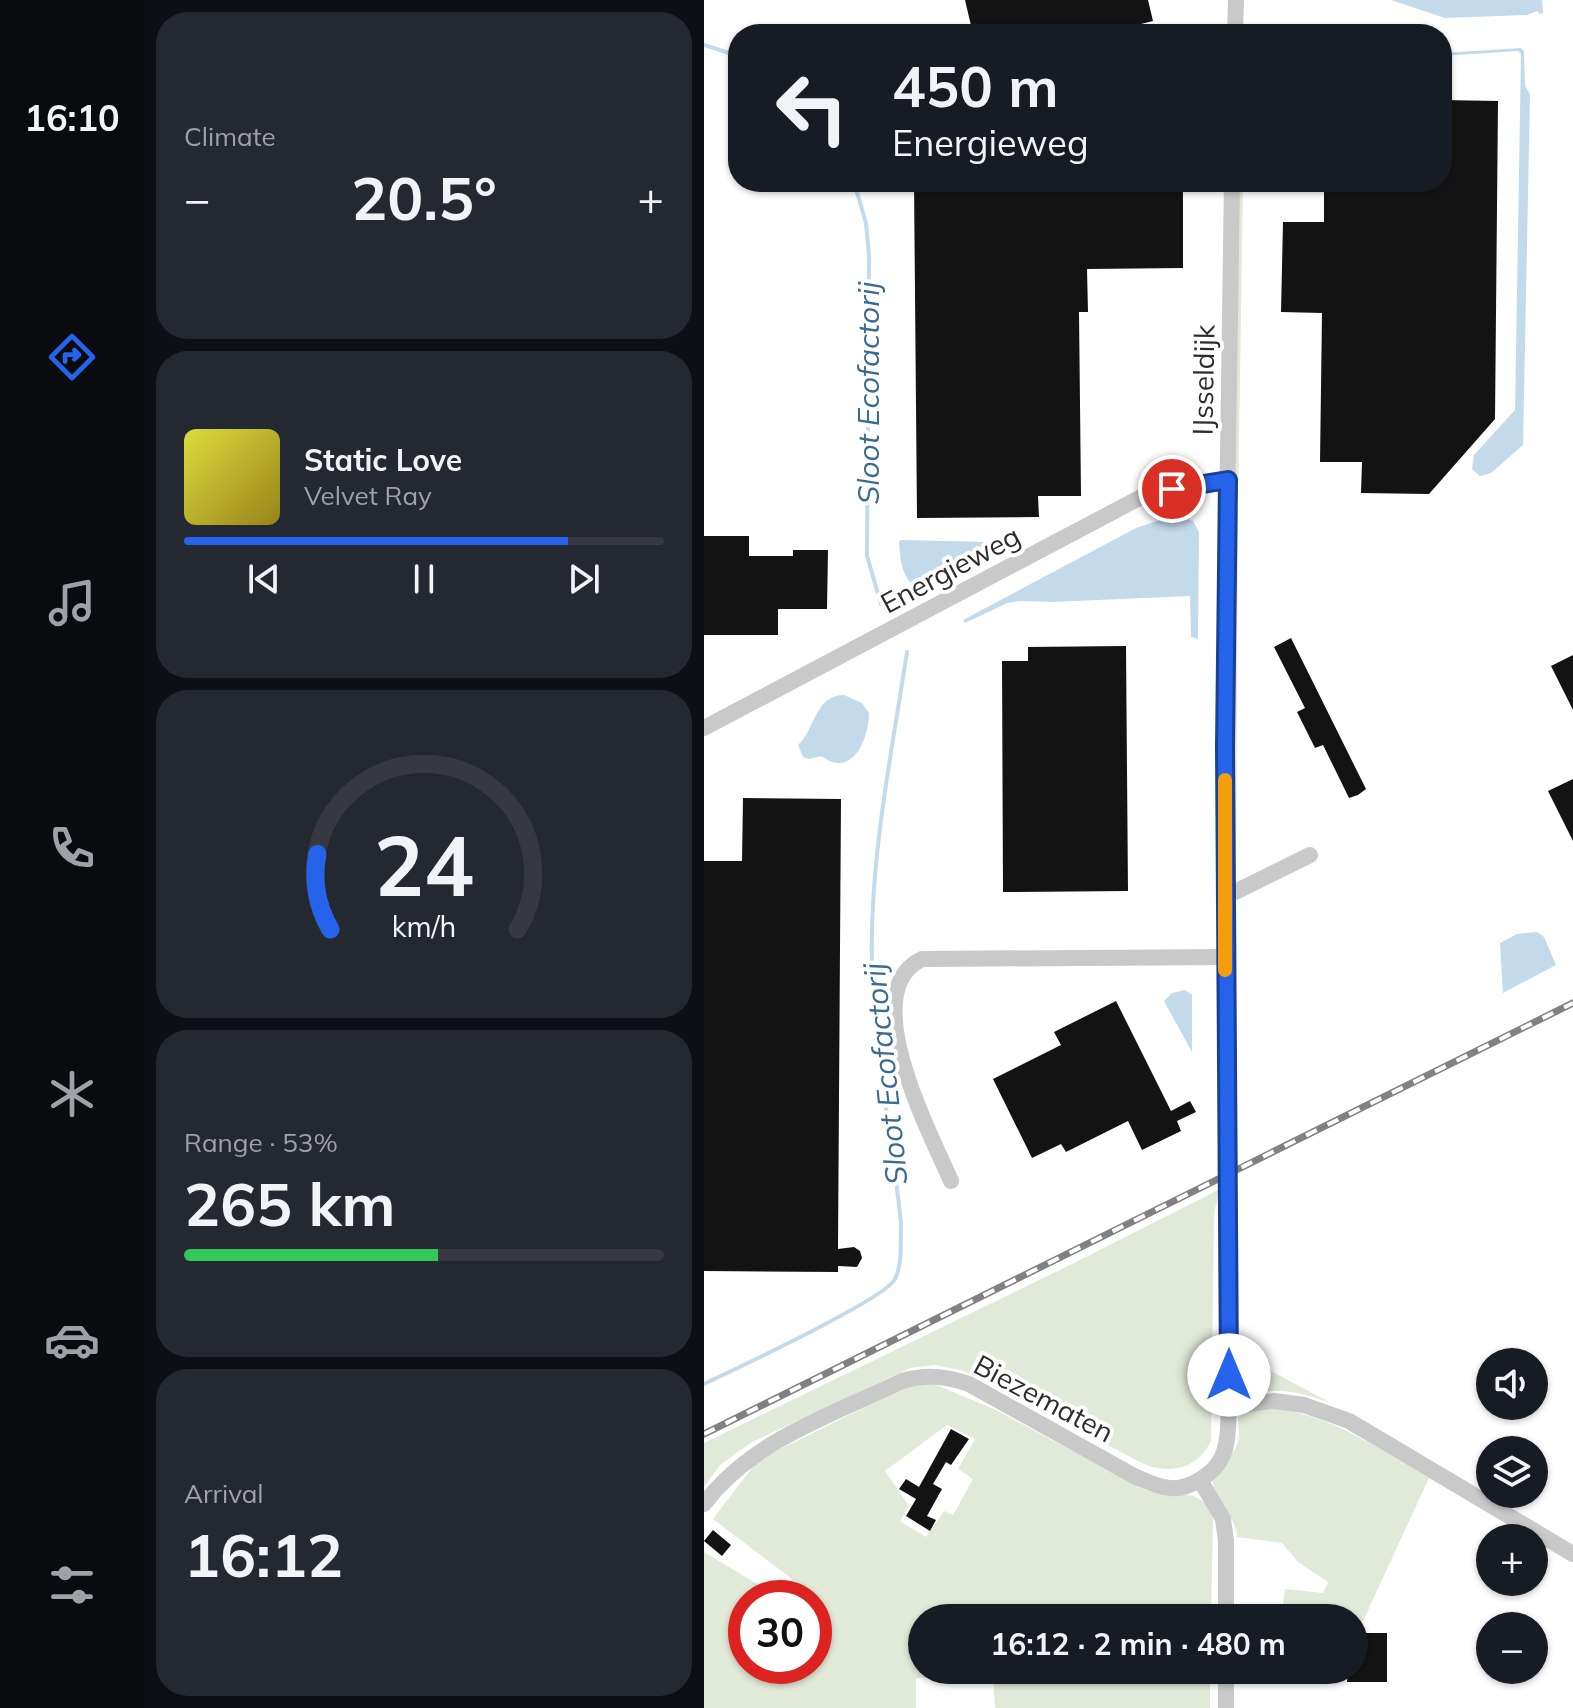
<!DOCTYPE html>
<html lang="en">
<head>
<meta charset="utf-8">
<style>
	:root { --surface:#171b24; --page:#242831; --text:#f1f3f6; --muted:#9ea1a6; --line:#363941; --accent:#2563eb }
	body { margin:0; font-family:Mulish,sans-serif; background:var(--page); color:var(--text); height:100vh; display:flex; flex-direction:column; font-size:30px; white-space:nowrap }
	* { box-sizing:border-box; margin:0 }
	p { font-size:26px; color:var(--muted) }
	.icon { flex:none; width:44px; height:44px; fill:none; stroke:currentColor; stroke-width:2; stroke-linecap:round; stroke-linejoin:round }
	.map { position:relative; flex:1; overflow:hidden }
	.drawer { display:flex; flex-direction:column; gap:12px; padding:12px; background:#0d0f14; width:560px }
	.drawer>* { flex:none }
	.guide { position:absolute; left:24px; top:24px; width:724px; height:168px; border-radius:32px; box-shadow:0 2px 6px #0004; background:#171b24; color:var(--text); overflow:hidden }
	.fabs { position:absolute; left:772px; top:1348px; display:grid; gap:16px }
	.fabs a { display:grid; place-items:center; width:72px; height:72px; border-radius:50%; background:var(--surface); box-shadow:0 2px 6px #0004; font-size:40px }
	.speed { position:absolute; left:24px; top:1580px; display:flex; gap:16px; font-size:40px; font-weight:700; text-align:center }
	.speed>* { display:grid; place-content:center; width:104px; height:104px; border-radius:50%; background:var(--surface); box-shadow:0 2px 6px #0004; line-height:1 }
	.speed .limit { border:12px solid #d22; background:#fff; color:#111 }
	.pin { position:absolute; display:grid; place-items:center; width:68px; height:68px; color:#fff; margin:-34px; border:4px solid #fff; border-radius:50%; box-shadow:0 2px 8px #0007 }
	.me { position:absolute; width:88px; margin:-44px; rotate:0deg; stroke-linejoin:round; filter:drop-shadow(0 0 6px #0008) }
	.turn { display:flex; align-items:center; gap:28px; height:168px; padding:0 32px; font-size:36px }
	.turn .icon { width:104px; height:104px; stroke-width:2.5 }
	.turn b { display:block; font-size:56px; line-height:68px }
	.big { font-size:60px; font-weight:700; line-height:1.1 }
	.drawer .widget { flex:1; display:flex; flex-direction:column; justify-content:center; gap:12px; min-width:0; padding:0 28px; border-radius:32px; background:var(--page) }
	.drawer .dial { align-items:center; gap:0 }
	.dial svg { height:208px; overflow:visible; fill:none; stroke:var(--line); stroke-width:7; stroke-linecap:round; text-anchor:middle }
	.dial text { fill:var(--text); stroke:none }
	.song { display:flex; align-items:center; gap:24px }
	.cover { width:96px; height:96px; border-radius:12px; background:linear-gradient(135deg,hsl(60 70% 55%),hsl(50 70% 35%)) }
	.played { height:8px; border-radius:4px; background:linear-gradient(90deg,var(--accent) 80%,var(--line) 80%) }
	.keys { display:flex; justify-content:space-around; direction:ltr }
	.heat { display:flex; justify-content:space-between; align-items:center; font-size:44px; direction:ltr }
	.charge { height:12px; border-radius:6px; background:linear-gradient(90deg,#34c759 53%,var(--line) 0) }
	.trip { position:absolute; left:204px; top:1604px; width:460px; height:80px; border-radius:40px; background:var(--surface); box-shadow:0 2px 6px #0004; font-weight:700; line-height:80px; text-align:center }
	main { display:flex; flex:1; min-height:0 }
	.tab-bar { display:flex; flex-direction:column; width:144px; justify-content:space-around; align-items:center; background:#090b0e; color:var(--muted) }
	.tab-bar .icon { width:56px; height:56px }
	.tab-bar .active { color:var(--accent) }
	.tab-bar b { font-size:36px; color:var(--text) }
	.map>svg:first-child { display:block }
</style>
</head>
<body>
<main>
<nav class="tab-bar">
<b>16:10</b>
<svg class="icon active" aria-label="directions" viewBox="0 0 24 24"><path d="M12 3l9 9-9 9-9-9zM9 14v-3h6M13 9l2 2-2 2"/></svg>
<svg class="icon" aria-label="music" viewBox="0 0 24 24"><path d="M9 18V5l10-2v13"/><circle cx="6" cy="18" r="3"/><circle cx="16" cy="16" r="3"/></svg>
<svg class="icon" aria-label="phone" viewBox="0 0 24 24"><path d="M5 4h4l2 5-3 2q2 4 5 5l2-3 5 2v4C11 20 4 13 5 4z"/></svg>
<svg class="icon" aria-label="climate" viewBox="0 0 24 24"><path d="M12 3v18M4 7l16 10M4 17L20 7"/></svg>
<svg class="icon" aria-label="car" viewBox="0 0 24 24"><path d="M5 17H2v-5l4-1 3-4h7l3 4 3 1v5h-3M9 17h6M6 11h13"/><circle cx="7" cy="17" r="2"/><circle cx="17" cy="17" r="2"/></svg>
<svg class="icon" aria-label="filters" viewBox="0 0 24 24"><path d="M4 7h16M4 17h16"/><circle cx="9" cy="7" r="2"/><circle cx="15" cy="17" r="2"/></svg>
</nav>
<section class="drawer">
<div class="widget"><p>Climate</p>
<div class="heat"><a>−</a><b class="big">20.5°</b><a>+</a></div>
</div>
<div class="widget">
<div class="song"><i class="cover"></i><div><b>Static Love</b><p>Velvet Ray</p></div></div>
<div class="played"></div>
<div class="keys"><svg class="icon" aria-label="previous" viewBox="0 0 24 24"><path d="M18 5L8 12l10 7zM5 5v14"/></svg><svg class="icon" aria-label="pause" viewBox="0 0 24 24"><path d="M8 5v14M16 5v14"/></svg><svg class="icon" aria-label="next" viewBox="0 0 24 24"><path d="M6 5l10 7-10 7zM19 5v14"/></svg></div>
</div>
<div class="widget dial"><svg viewBox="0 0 100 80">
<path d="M14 69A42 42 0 1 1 86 69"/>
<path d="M14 69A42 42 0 0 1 9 40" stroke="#2563eb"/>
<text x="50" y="56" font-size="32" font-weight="700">24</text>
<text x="50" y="72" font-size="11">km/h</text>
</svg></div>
<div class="widget"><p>Range · 53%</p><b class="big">265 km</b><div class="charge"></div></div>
<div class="widget"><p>Arrival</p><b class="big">16:12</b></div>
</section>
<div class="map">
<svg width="869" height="1708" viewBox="0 0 869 1708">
	<rect width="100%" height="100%" fill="#fff"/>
	<g fill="#e1ead8" fill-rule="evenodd">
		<path d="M 535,182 L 539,182 L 534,503 L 530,503 Z"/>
		<path d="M 530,506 L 534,506 L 532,876 L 529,873 L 528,615 Z"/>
		<path d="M 516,1189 L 510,1213 L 507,1441 C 494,1468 469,1474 442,1465 L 260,1371 L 230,1365 L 206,1368 L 48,1442 L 16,1465 L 0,1487 L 0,1443 L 366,1265 Z"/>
		<path d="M 529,1338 L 554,1364 L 627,1403 C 608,1396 589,1390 568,1391 C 555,1391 542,1398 529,1394 Z"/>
		<path d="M 230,1384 L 292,1410 L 441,1490 C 469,1499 502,1484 509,1520 L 507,1618 L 218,1618 L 218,1670 L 506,1670 L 506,1708 L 291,1708 L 289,1676 L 212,1678 L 212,1708 L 0,1708 L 0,1552 L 75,1597 L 88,1579 L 9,1519 L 54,1460 L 204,1386 ZM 243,1425 L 271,1439 L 254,1469 L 269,1479 L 249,1515 L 240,1511 L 222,1537 L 196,1521 L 205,1506 L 181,1471 ZM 42,1598 L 110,1598 L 110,1666 L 42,1666 Z"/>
		<path d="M 565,1408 C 624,1413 675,1449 725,1478 L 659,1621 L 650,1621 L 650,1618 L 577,1618 L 581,1589 L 619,1593 L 624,1582 L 594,1562 L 578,1543 L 533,1537 C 533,1516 508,1500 509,1479 C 510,1464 531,1456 534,1442 C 536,1435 534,1425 534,1417 L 548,1410 Z"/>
	</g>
	<g fill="#c3daeb">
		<path d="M 687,0 L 838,0 L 839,13 L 836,14 L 833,11 L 823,15 L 741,18 Z"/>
		<path d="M 817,48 L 820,51 L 821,86 L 826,94 L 819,445 L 787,473 L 776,476 L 768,469 L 770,455 L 811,410 L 817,54 L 814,51 L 738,56 L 738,53 Z"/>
		<path d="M 479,518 L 489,521 L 495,532 L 494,639 L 487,637 L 486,596 L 348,602 L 316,601 L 303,603 L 261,623 L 259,620 L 432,528 L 459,519 Z"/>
		<path d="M 197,540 L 284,542 L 286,545 L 208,584 C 197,574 196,556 195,542 Z"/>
		<path d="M 140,695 L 158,703 L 165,713 C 165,730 156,764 134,763 C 127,763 122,759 117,756 L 105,759 L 99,757 L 94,745 C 112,728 111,695 140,695 Z"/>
		<path d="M 833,932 L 840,937 L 852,965 L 799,993 L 796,943 L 813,934 Z"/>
		<path d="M 481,990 L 488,995 L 488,1052 L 460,1001 L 468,993 Z"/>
	</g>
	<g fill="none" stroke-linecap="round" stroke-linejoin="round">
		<g stroke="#c3daeb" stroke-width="4">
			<path d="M 0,45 L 34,56"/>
			<path d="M 150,182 L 162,223 L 165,255 L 163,556 L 177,604"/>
			<path d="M 0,1384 C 29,1370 182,1299 191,1279 C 199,1263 196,1240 197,1223 C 187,1126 165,1029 168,931 C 170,838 189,744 203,652"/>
		</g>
	</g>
	<g fill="#131313">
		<path d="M 261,0 L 444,0 L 449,21 L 397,34 L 269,34 Z"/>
		<path d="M 738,100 L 794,101 L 791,419 L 725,494 L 657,493 L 658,462 L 616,462 L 618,313 L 577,312 L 579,222 L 620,222 L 620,182 L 738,182 Z"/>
		<path d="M 210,182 L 479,182 L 479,268 L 383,269 L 384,312 L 375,312 L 377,496 L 334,496 L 335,517 L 213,518 Z"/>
		<path d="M 0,536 L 45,536 L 45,556 L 89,556 L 89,550 L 124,550 L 123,609 L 74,609 L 74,635 L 0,635 Z"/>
		<path d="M 587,638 L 662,789 L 654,795 L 645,798 L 619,745 L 611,748 L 593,712 L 601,708 L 570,647 Z"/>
		<path d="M 422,646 L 424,891 L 299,892 L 298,661 L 324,661 L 324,647 Z"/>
		<path d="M 869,655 L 869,710 L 847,666 Z"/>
		<path d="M 869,779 L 869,841 L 844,791 Z"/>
		<path d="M 39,798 L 137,799 L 134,1249 L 150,1247 L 156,1251 L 158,1258 L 153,1267 L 134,1266 L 134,1272 L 0,1271 L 0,861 L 38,861 Z"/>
		<path d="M 412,1001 L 467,1111 L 486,1101 L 492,1112 L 473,1121 L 477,1131 L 438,1150 L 424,1121 L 362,1152 L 357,1144 L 328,1158 L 289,1079 L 357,1045 L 350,1032 Z"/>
		<path d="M 247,1429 L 265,1439 L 247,1465 L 242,1462 L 229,1484 L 238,1489 L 223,1516 L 232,1520 L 226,1531 L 202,1516 L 212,1499 L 195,1489 L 202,1479 L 215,1487 Z"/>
		<path d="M 9,1530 L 27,1545 L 18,1556 L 0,1541 Z"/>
		<path d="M 650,1633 L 683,1633 L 683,1682 L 643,1682 L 644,1670 L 650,1670 Z"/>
	</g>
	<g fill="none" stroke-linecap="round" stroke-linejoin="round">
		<g stroke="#c9c9c9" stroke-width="16">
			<path d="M 531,34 L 532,0"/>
			<path d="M 0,728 L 439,496 L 468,489 L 524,480"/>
			<path d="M 521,897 L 606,855"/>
			<path d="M 247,1181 C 227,1134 150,991 218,959 L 521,957"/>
			<path d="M 525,1406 L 570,1401 L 600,1405 L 645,1421 L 869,1554"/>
			<path d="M 496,1480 L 519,1519 L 522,1541 L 522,1618"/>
			<path d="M 0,1504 C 48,1440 128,1415 198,1381 C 222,1374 241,1376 265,1384 L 430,1476 C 442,1481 453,1487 466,1488 C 485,1490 510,1474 518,1457 C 525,1442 524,1422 525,1406 L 521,657 L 528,182"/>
			<path d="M 522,1708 L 522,1670"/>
		</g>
		<g stroke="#818181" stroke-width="7">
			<path id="rail" d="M 0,1434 L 869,1003"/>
		</g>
		<use href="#rail" stroke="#fff" stroke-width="4" stroke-dasharray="12" stroke-linecap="butt"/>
	</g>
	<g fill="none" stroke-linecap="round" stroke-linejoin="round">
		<g stroke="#184099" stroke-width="20">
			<path id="route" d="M 468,489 L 524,480 L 521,747 L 525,1375"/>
		</g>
		<use href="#route" stroke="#2563eb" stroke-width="14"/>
		<path stroke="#f59e0b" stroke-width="14" d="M 521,780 L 521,970"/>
	</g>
	<g text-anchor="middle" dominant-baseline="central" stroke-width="8" stroke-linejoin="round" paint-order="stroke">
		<g font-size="28" fill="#2c2c2c" stroke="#fff">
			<text transform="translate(499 380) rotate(-89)">IJsseldijk</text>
			<text transform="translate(246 569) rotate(-28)">Energieweg</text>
			<text transform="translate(340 1398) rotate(28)">Biezematen</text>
		</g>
		<g font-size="30" font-style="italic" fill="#386b8f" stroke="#fff">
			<text transform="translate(164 393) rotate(-90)">Sloot Ecofactorij</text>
			<text transform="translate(181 1074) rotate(-96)">Sloot Ecofactorij</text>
		</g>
	</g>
</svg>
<div class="fabs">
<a><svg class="icon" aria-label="sound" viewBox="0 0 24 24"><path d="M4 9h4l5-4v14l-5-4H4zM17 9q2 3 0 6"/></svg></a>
<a><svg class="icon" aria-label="layers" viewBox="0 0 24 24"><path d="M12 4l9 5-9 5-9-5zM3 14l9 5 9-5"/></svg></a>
<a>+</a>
<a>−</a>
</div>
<div class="speed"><div class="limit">30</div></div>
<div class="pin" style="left:468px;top:489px;background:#d93025"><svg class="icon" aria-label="arrive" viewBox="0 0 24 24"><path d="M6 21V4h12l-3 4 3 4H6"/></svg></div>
<svg class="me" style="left:525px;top:1375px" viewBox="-20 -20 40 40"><circle r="19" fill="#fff"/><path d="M0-13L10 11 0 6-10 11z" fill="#2563eb"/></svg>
<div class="trip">16:12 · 2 min · 480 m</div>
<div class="guide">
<div class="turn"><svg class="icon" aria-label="left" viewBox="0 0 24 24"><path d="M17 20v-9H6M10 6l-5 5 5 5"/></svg><div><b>450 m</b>Energieweg</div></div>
</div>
</div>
</main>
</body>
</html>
